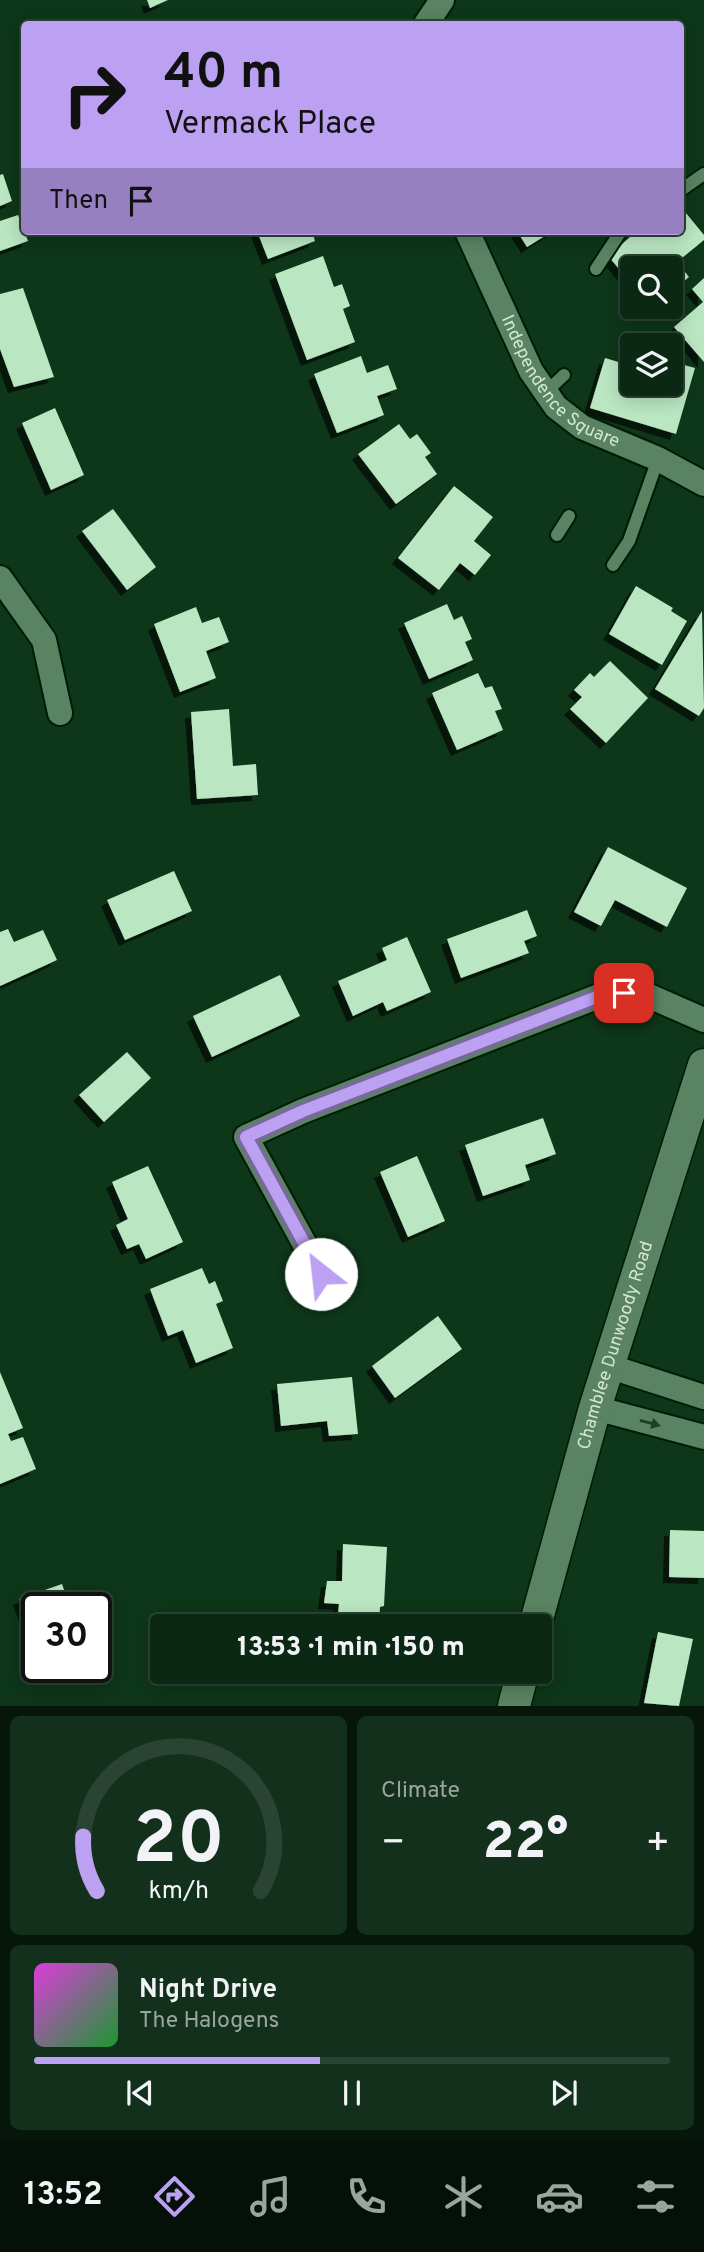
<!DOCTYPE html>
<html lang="en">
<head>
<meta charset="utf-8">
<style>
	:root { --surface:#0a2813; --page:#13301c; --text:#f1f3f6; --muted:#99a6a0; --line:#2a4433; --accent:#bca0f2 }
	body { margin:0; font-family:Overpass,sans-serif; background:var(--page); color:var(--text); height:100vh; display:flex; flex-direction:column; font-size:26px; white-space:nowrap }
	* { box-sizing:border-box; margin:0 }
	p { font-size:23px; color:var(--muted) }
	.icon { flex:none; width:38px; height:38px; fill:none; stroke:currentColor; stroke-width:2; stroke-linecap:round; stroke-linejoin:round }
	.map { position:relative; height:1706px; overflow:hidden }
	.sheet { display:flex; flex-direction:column; gap:10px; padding:10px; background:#06160a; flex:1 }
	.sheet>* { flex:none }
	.banner { position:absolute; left:21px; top:21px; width:663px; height:214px; border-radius:7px; box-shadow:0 4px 18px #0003,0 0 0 2px var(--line); background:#bca0f2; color:#111; overflow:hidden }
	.tools { position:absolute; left:620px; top:256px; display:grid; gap:14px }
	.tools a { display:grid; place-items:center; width:63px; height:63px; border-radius:7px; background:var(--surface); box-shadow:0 4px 18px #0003,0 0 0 2px var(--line); font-size:35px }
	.speed { position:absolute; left:21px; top:1592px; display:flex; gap:14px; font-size:35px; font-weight:700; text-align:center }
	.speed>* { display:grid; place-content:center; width:91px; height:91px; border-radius:50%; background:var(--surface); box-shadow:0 4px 18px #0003,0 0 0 2px var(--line); line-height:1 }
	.speed .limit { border:4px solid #111; border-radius:10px; background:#fff; color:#111 }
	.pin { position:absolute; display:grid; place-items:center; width:60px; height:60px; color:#fff; margin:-30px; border-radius:14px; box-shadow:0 4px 10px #0006 }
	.me { position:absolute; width:77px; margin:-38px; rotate:331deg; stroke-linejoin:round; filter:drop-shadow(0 0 5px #0008) }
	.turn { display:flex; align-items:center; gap:24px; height:147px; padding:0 28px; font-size:32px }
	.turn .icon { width:91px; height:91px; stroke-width:2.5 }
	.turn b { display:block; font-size:49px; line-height:60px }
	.then { display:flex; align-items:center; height:66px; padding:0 28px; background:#0003; gap:14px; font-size:26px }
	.big { font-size:52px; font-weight:800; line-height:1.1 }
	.sheet .tile { flex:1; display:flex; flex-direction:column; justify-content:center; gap:10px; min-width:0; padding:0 24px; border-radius:10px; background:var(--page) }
	.sheet .dial { align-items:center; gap:0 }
	.dial svg { height:182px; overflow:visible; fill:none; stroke:var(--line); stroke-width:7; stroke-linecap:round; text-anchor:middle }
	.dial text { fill:var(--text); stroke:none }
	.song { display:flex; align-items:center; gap:21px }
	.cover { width:84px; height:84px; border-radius:10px; background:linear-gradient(135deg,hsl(300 70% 55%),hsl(130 70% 35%)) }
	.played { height:7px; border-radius:4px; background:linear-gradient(90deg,var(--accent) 45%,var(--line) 45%) }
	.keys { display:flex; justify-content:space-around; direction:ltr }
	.heat { display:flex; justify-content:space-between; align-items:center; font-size:38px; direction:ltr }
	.sheet .tiles { flex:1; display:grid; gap:10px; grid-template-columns:1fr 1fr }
	.tile:last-child { grid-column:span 2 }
	.trip { position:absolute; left:150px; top:1614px; width:402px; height:70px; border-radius:7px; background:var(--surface); box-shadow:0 4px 18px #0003,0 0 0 2px var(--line); font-weight:800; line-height:70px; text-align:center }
	.tabs { display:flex; height:112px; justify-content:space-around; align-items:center; background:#041008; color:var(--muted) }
	.tabs .icon { width:49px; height:49px }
	.tabs .selected { color:var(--accent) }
	.tabs b { font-size:32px; color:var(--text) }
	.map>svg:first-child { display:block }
</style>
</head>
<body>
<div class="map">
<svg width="704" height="1706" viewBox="0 0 704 1706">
	<defs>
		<filter id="shadow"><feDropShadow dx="-6" dy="6" stdDeviation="0" flood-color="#0009"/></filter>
	</defs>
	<rect width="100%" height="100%" fill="#0e3619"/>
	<g fill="#bae6c1" filter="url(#shadow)">
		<path d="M 147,0 L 168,0 L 150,8 Z"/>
		<path d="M 3,174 L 12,201 L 0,206 L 0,175 Z"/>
		<path d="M 681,207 L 704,235 L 704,240 L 677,262 L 689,277 L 670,293 L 670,268 L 632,268 L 632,284 L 608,256 L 637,231 L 681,231 Z"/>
		<path d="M 18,215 L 28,241 L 0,251 L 0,221 Z"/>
		<path d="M 257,231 L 312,231 L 315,241 L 268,259 Z"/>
		<path d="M 517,231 L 553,231 L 527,247 Z"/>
		<path d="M 323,256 L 334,287 L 342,284 L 350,306 L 343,309 L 355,342 L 307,360 L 275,274 Z"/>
		<path d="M 704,278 L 704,362 L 674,327 L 703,302 L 692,289 Z"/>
		<path d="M 23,288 L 54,377 L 14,387 L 0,349 L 0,294 Z"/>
		<path d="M 361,356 L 367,373 L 388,365 L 397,389 L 377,396 L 384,415 L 337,433 L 314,374 Z"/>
		<path d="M 605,358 L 632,366 L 632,383 L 670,383 L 670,361 L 695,368 L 676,434 L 590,408 Z"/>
		<path d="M 55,408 L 84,475 L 51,490 L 22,423 Z"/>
		<path d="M 399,424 L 410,439 L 417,434 L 431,453 L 425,457 L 437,474 L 396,504 L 358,454 Z"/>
		<path d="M 454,486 L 493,517 L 474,541 L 491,555 L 475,575 L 460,563 L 439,590 L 398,558 Z"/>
		<path d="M 113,509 L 156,567 L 127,590 L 82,531 Z"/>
		<path d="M 636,586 L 673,608 L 671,611 L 687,621 L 662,665 L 609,634 Z"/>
		<path d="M 447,604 L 454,620 L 462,616 L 472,639 L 465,642 L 473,660 L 429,679 L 404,623 Z"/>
		<path d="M 196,607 L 202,623 L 219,617 L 229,642 L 206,651 L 216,678 L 180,692 L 154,624 Z"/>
		<path d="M 702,611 L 704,708 L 699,716 L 655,689 Z"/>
		<path d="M 610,661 L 648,698 L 606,743 L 570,709 L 582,697 L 574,690 L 590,673 L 594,677 Z"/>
		<path d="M 478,673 L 485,688 L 492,686 L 502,709 L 495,711 L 503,730 L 457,750 L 432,693 Z"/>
		<path d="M 229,709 L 233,766 L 256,764 L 258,795 L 197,799 L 191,712 Z"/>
		<path d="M 608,847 L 687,888 L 667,927 L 615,900 L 601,926 L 574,912 Z"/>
		<path d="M 174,871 L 192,911 L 125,940 L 107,900 Z"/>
		<path d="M 527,910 L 537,936 L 524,941 L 529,953 L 461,978 L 447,939 Z"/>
		<path d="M 8,929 L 14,942 L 43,930 L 57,960 L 0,986 L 0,932 Z"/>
		<path d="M 407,937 L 431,992 L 387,1011 L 383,1002 L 353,1016 L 338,981 L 387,960 L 382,948 Z"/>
		<path d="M 280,975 L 300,1016 L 212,1057 L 193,1016 Z"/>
		<path d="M 127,1052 L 151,1078 L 104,1122 L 79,1095 Z"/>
		<path d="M 543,1118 L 556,1154 L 525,1165 L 530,1180 L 483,1196 L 465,1145 Z"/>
		<path d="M 417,1156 L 445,1221 L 408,1237 L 380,1172 Z"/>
		<path d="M 148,1166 L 183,1242 L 146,1259 L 139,1244 L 127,1249 L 116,1225 L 128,1219 L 112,1182 Z"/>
		<path d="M 202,1268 L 209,1284 L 215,1281 L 223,1301 L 216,1304 L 233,1348 L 196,1363 L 183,1330 L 168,1336 L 150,1289 Z"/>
		<path d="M 438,1316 L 462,1349 L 395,1398 L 372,1366 Z"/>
		<path d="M 0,1372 L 23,1428 L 8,1434 L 11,1441 L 23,1437 L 36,1469 L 0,1484 Z"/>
		<path d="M 352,1377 L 358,1434 L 329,1436 L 327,1421 L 281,1426 L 277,1384 Z"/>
		<path d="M 670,1530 L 704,1531 L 704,1578 L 669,1577 Z"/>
		<path d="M 343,1544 L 387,1547 L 384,1606 L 380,1607 L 379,1626 L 337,1626 L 339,1604 L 324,1603 L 327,1581 L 342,1581 Z"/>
		<path d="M 62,1584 L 69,1604 L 82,1600 L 85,1608 L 37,1608 L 36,1668 L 28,1645 L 35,1643 L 19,1599 Z"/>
		<path d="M 658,1632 L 693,1639 L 679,1706 L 644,1703 Z"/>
		<path d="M 36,1668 L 63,1668 L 39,1677 Z"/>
	</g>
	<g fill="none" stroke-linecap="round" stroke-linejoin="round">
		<g stroke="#001c07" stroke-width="16">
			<g id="service">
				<path d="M 681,190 L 704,174"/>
				<path d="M 596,269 L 621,231"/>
				<path d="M 546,392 L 564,375"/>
				<path d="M 557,535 L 569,516"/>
				<path d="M 613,565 L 629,541 L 658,459"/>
			</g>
		</g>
		<g stroke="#001c07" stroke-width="28">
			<g id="minor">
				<path d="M 426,24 L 442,0"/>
				<path id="s1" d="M 467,231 L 531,371 L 556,407 L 582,427 L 658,459 L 704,484"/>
				<path d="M 0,578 L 44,640 L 60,713"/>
				<path d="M 321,1274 L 246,1137 L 303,1111 L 607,993 L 640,992 L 704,1020"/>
				<path d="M 608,1366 L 704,1397"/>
				<path d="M 595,1408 L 704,1437"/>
			</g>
		</g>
		<g stroke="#001c07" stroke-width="35">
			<g id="tertiary">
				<path id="s2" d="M 535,1626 L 595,1408 L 704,1065"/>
				<path d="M 514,1706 L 523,1671"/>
			</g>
		</g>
		<use href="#service" stroke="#5a8361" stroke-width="12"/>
		<use href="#minor" stroke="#5a8361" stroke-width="24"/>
		<use href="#tertiary" stroke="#5a8361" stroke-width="32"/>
	</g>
	<defs><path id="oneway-solid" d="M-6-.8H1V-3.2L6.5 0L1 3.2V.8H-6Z" transform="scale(1.75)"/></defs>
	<use fill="#194224" href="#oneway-solid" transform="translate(650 1423) rotate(15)"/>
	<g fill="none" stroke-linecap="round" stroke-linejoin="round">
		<g stroke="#7a689d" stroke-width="18">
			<path id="route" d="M 321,1274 L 246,1137 L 303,1111 L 607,993 L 624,993"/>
		</g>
		<use href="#route" stroke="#bca0f2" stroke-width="12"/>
	</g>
	<g text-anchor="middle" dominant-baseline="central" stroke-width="7" stroke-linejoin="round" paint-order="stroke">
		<g font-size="18" fill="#d2e7d5" stroke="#032c10">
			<text stroke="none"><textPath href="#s1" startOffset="182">Independence Square</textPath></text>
			<text stroke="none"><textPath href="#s2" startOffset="292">Chamblee Dunwoody Road</textPath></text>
		</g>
	</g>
</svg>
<div class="tools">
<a><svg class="icon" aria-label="search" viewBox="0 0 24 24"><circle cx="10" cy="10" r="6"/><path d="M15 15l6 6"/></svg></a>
<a><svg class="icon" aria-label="layers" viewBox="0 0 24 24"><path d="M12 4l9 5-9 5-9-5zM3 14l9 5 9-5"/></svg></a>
</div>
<div class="speed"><div class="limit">30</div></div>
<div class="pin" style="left:624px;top:993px;background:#d93025"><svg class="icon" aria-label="arrive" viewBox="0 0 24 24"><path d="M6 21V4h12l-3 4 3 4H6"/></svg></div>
<svg class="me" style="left:321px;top:1274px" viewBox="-20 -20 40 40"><circle r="19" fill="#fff"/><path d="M0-13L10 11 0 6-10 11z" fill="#bca0f2"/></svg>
<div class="trip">13:53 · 1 min · 150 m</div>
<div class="banner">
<div class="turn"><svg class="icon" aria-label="right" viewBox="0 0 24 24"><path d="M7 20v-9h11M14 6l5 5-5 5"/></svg><div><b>40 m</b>Vermack Place</div></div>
<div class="then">Then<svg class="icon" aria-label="arrive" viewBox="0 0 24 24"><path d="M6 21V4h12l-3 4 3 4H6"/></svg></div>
</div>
</div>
<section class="sheet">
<div class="tiles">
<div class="tile dial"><svg viewBox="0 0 100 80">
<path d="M14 69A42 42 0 1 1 86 69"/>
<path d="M14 69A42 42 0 0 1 8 45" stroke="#bca0f2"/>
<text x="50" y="56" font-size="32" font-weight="700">20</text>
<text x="50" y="72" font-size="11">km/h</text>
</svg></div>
<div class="tile"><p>Climate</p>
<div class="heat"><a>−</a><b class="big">22°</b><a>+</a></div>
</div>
<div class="tile">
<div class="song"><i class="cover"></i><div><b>Night Drive</b><p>The Halogens</p></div></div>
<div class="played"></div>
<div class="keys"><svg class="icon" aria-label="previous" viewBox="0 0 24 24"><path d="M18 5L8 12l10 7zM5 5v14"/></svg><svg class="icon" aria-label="pause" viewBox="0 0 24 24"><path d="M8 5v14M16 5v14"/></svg><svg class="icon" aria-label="next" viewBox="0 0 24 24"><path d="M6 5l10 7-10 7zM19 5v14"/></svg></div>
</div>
</div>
</section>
<nav class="tabs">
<b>13:52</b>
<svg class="icon selected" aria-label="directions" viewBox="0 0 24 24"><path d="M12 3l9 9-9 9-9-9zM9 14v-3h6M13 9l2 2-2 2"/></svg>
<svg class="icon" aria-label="music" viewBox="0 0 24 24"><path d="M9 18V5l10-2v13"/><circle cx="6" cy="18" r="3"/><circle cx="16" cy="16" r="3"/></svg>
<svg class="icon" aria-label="phone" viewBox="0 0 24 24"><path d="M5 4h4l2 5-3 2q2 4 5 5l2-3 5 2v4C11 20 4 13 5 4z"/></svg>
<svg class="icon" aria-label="climate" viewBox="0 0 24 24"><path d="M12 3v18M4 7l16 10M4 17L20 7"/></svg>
<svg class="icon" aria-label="car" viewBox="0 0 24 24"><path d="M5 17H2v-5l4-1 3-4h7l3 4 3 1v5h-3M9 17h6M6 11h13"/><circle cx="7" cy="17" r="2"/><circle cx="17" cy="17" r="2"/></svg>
<svg class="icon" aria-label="filters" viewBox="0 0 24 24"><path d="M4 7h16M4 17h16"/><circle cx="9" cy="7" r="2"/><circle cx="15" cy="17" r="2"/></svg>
</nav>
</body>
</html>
